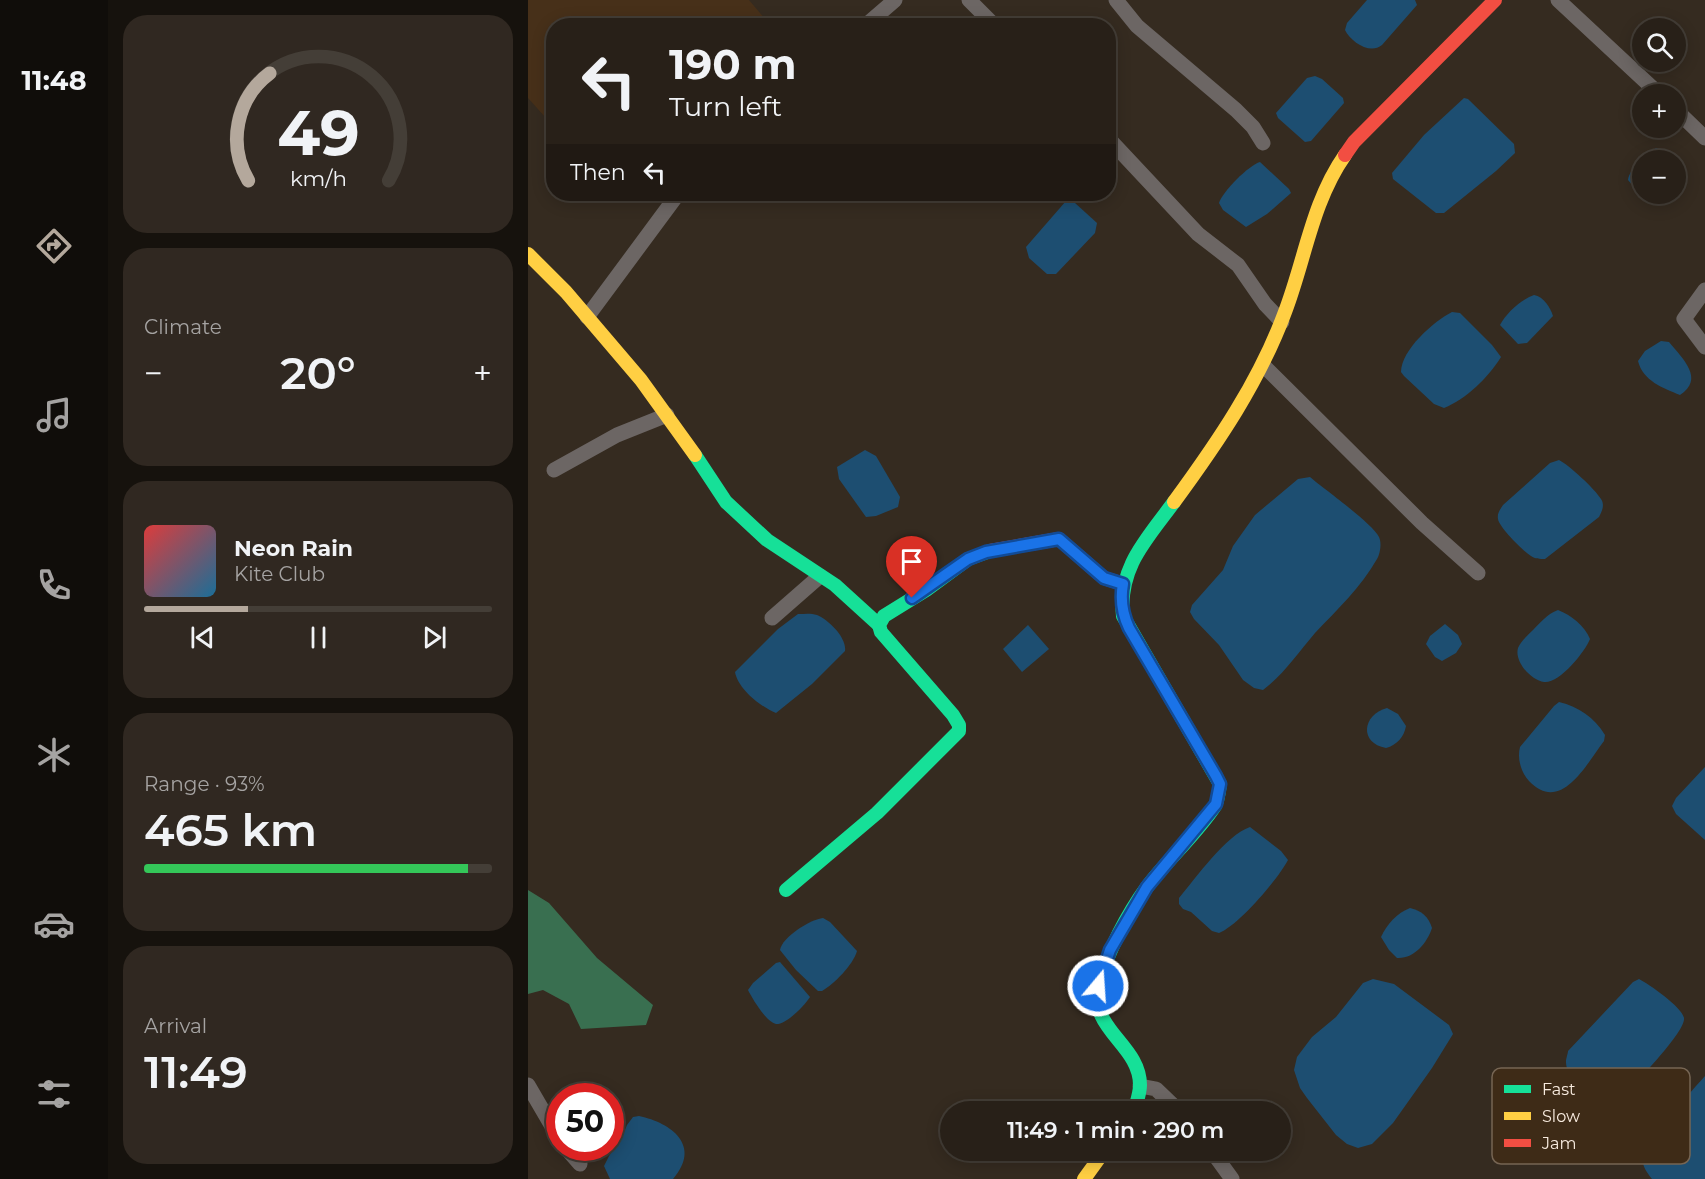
<!DOCTYPE html>
<html lang="en">
<head>
<meta charset="utf-8">
<style>
	:root { --surface:#282018; --page:#302821; --text:#f1f3f6; --muted:#a5a3a2; --line:#443e37; --accent:#b4a89c }
	body { margin:0; font-family:Montserrat,sans-serif; background:var(--page); color:var(--text); height:100vh; display:flex; flex-direction:column; font-size:22px; white-space:nowrap }
	* { box-sizing:border-box; margin:0 }
	p { font-size:20px; color:var(--muted) }
	.icon { flex:none; width:33px; height:33px; fill:none; stroke:currentColor; stroke-width:2; stroke-linecap:round; stroke-linejoin:round }
	.map { position:relative; flex:1; overflow:hidden }
	.panel { display:flex; flex-direction:column; gap:15px; padding:15px; background:#16120d; width:420px }
	.panel>* { flex:none }
	.top-card { position:absolute; left:18px; top:18px; width:570px; height:183px; border-radius:24px; box-shadow:0 3px 15px #0003,0 0 0 2px var(--line); background:#282018; color:var(--text); overflow:hidden }
	.controls { position:absolute; left:1104px; top:18px; display:grid; gap:12px }
	.controls a { display:grid; place-items:center; width:54px; height:54px; border-radius:50%; background:var(--surface); box-shadow:0 3px 15px #0003,0 0 0 2px var(--line); font-size:30px }
	.speed { position:absolute; left:18px; top:1083px; display:flex; gap:12px; font-size:30px; font-weight:700; text-align:center }
	.speed>* { display:grid; place-content:center; width:78px; height:78px; border-radius:50%; background:var(--surface); box-shadow:0 3px 15px #0003,0 0 0 2px var(--line); line-height:1 }
	.speed .limit { border:9px solid #d22; background:#fff; color:#111 }
	.pin { position:absolute; display:grid; place-items:center; width:51px; height:51px; color:#fff; margin:-62px -26px; border-radius:50% 50% 50% 0; rotate:-45deg; box-shadow:0 0 6px #0007 }
	.pin .icon { rotate:45deg }
	.me { position:absolute; width:66px; margin:-33px; rotate:18deg; stroke-linejoin:round; filter:drop-shadow(0 0 4px #0008) }
	.turn { display:flex; align-items:center; gap:21px; height:126px; padding:0 24px; font-size:27px }
	.turn .icon { width:78px; height:78px; stroke-width:2.5 }
	.turn b { display:block; font-size:42px; line-height:51px }
	.then { display:flex; align-items:center; height:57px; padding:0 24px; background:#0003; gap:12px; font-size:22px }
	.big { font-size:45px; font-weight:600; line-height:1.1 }
	.panel .widget { flex:1; display:flex; flex-direction:column; justify-content:center; gap:9px; min-width:0; padding:0 21px; border-radius:24px; background:var(--page) }
	.panel .dial { align-items:center; gap:0 }
	.dial svg { height:156px; overflow:visible; fill:none; stroke:var(--line); stroke-width:7; stroke-linecap:round; text-anchor:middle }
	.dial text { fill:var(--text); stroke:none }
	.song { display:flex; align-items:center; gap:18px }
	.cover { width:72px; height:72px; border-radius:9px; background:linear-gradient(135deg,hsl(0 70% 55%),hsl(200 70% 35%)) }
	.played { height:6px; border-radius:3px; background:linear-gradient(90deg,var(--accent) 30%,var(--line) 30%) }
	.keys { display:flex; justify-content:space-around; direction:ltr }
	.heat { display:flex; justify-content:space-between; align-items:center; font-size:33px; direction:ltr }
	.charge { height:9px; border-radius:4px; background:linear-gradient(90deg,#34c759 93%,var(--line) 0) }
	.trip { position:absolute; left:412px; top:1101px; width:351px; height:60px; border-radius:30px; background:var(--surface); box-shadow:0 3px 15px #0003,0 0 0 2px var(--line); font-weight:600; line-height:60px; text-align:center }
	main { display:flex; flex:1; min-height:0 }
	.tabs { display:flex; flex-direction:column; width:108px; justify-content:space-around; align-items:center; background:#100d0a; color:var(--muted) }
	.tabs .icon { width:42px; height:42px }
	.tabs .current { color:var(--accent) }
	.tabs b { font-size:27px; color:var(--text) }
	.map>svg:first-child { display:block }
</style>
</head>
<body>
<main>
<nav class="tabs">
<b>11:48</b>
<svg class="icon current" aria-label="directions" viewBox="0 0 24 24"><path d="M12 3l9 9-9 9-9-9zM9 14v-3h6M13 9l2 2-2 2"/></svg>
<svg class="icon" aria-label="music" viewBox="0 0 24 24"><path d="M9 18V5l10-2v13"/><circle cx="6" cy="18" r="3"/><circle cx="16" cy="16" r="3"/></svg>
<svg class="icon" aria-label="phone" viewBox="0 0 24 24"><path d="M5 4h4l2 5-3 2q2 4 5 5l2-3 5 2v4C11 20 4 13 5 4z"/></svg>
<svg class="icon" aria-label="climate" viewBox="0 0 24 24"><path d="M12 3v18M4 7l16 10M4 17L20 7"/></svg>
<svg class="icon" aria-label="car" viewBox="0 0 24 24"><path d="M5 17H2v-5l4-1 3-4h7l3 4 3 1v5h-3M9 17h6M6 11h13"/><circle cx="7" cy="17" r="2"/><circle cx="17" cy="17" r="2"/></svg>
<svg class="icon" aria-label="filters" viewBox="0 0 24 24"><path d="M4 7h16M4 17h16"/><circle cx="9" cy="7" r="2"/><circle cx="15" cy="17" r="2"/></svg>
</nav>
<section class="panel">
<div class="widget dial"><svg viewBox="0 0 100 80">
<path d="M14 69A42 42 0 1 1 86 69"/>
<path d="M14 69A42 42 0 0 1 25 14" stroke="#b4a89c"/>
<text x="50" y="56" font-size="32" font-weight="700">49</text>
<text x="50" y="72" font-size="11">km/h</text>
</svg></div>
<div class="widget"><p>Climate</p>
<div class="heat"><a>−</a><b class="big">20°</b><a>+</a></div>
</div>
<div class="widget">
<div class="song"><i class="cover"></i><div><b>Neon Rain</b><p>Kite Club</p></div></div>
<div class="played"></div>
<div class="keys"><svg class="icon" aria-label="previous" viewBox="0 0 24 24"><path d="M18 5L8 12l10 7zM5 5v14"/></svg><svg class="icon" aria-label="pause" viewBox="0 0 24 24"><path d="M8 5v14M16 5v14"/></svg><svg class="icon" aria-label="next" viewBox="0 0 24 24"><path d="M6 5l10 7-10 7zM19 5v14"/></svg></div>
</div>
<div class="widget"><p>Range · 93%</p><b class="big">465 km</b><div class="charge"></div></div>
<div class="widget"><p>Arrival</p><b class="big">11:49</b></div>
</section>
<div class="map">
<svg width="1177" height="1179" viewBox="0 0 1177 1179">
	<rect width="100%" height="100%" fill="#352b20"/>
	<path fill="#473019" d="M 0,0 L 221,0 L 237,19 L 228,26 L 26,26 L 25,126 L 0,98 Z"/>
	<path fill="#396f50" d="M 0,890 L 21,903 L 69,958 L 125,1005 L 118,1025 L 53,1029 L 41,1004 L 15,990 L 0,994 Z"/>
	<g fill="#1d4e71">
		<path d="M 839,0 L 887,0 L 889,5 L 854,45 C 842,55 823,42 817,30 L 819,23 Z"/>
		<path d="M 787,76 L 794,79 L 815,98 L 816,103 L 783,141 L 777,142 L 750,118 L 748,113 L 779,78 Z"/>
		<path d="M 936,98 L 940,99 L 986,144 L 987,153 L 968,171 L 916,213 L 908,213 L 865,179 L 864,173 L 896,135 Z"/>
		<path d="M 1128,148 L 1135,150 L 1144,160 L 1114,160 L 1114,194 L 1131,194 L 1124,199 C 1115,196 1106,187 1100,180 C 1102,167 1118,156 1128,148 Z"/>
		<path d="M 732,162 L 761,189 L 763,193 L 739,214 L 718,227 L 695,210 L 691,203 C 694,192 721,165 732,162 Z"/>
		<path d="M 538,201 L 547,203 L 569,223 L 567,233 L 528,274 L 519,274 L 501,258 L 498,247 Z"/>
		<path d="M 1006,295 C 1016,297 1022,307 1025,316 L 999,343 L 990,344 L 972,325 C 978,313 994,299 1006,295 Z"/>
		<path d="M 924,312 L 932,313 L 964,345 L 973,357 C 960,378 938,399 916,408 L 906,404 L 876,376 L 873,372 C 873,350 906,321 924,312 Z"/>
		<path d="M 1133,341 L 1141,342 C 1155,359 1177,379 1152,395 C 1135,388 1115,381 1110,361 L 1117,351 Z"/>
		<path d="M 337,450 L 348,456 L 372,497 L 370,507 L 348,516 L 338,517 L 311,479 L 309,467 Z"/>
		<path d="M 1031,460 C 1041,465 1067,489 1073,499 C 1077,505 1074,511 1071,517 L 1017,559 C 1012,559 1007,559 1003,556 C 995,551 971,527 970,519 C 969,513 972,510 975,505 L 1022,463 Z"/>
		<path d="M 782,477 C 796,489 844,523 851,537 C 854,543 852,554 849,559 C 833,587 809,610 787,633 C 770,653 756,674 735,690 L 726,688 L 715,680 L 691,645 L 666,619 L 662,612 L 664,605 L 695,570 L 705,546 L 727,515 L 770,479 Z"/>
		<path d="M 1030,610 C 1043,615 1057,626 1062,639 C 1057,652 1031,684 1016,682 C 1004,681 986,662 990,648 C 993,641 999,636 1005,630 C 1012,623 1019,614 1030,610 Z"/>
		<path d="M 270,614 C 276,614 283,613 289,615 C 301,620 319,638 317,651 L 284,684 L 248,713 C 233,707 210,689 207,672 L 250,629 Z"/>
		<path d="M 917,624 L 930,635 L 934,644 L 928,653 L 914,661 L 907,657 L 898,644 L 902,636 Z"/>
		<path d="M 500,625 L 521,649 L 494,672 L 475,649 Z"/>
		<path d="M 1031,702 C 1051,707 1066,717 1077,735 L 1076,741 C 1059,763 1033,815 1001,781 C 993,772 989,759 992,747 L 1026,706 Z"/>
		<path d="M 859,708 L 870,714 L 878,726 C 876,737 869,745 858,748 C 831,743 834,715 859,708 Z"/>
		<path d="M 1177,767 L 1177,840 L 1148,814 L 1144,806 L 1148,798 Z"/>
		<path d="M 722,827 L 753,851 L 760,860 C 750,879 711,925 691,933 L 684,931 L 663,912 L 655,909 L 651,904 L 651,898 C 668,878 698,835 722,827 Z"/>
		<path d="M 882,908 C 894,911 900,916 904,928 C 899,943 886,959 869,958 L 861,950 L 853,937 C 859,924 869,913 882,908 Z"/>
		<path d="M 295,918 L 302,922 L 329,951 C 325,965 306,984 294,991 L 290,991 L 268,970 L 252,950 C 254,937 283,919 295,918 Z"/>
		<path d="M 252,962 L 282,997 C 277,1005 258,1025 248,1024 C 238,1022 224,998 220,990 L 225,983 L 248,963 Z"/>
		<path d="M 845,979 L 866,984 L 921,1025 L 925,1034 L 904,1068 L 865,1123 L 844,1144 L 830,1148 L 819,1144 L 808,1135 L 779,1098 L 772,1088 L 766,1070 L 769,1057 L 784,1037 L 808,1017 L 835,983 Z"/>
		<path d="M 1111,979 C 1121,984 1154,1007 1156,1018 C 1158,1033 1099,1091 1088,1105 C 1085,1106 1082,1108 1079,1109 C 1062,1111 1037,1076 1038,1061 C 1038,1059 1040,1053 1040,1051 L 1105,982 Z"/>
		<path d="M 1177,1076 L 1177,1179 L 1124,1179 C 1121,1175 1116,1169 1115,1163 C 1113,1145 1164,1091 1177,1076 Z"/>
		<path d="M 111,1116 C 144,1123 174,1146 145,1179 L 82,1179 L 76,1166 L 81,1156 L 94,1137 L 99,1125 L 105,1117 Z"/>
	</g>
	<g fill="none" stroke-linecap="round" stroke-linejoin="round">
		<g stroke="#6c6664" stroke-width="15">
			<path d="M 441,0 L 467,26"/>
			<path d="M 588,0 L 609,26 L 708,110 L 725,127 L 735,143"/>
			<path d="M 1030,0 L 1131,94"/>
			<path d="M 337,26 L 367,0"/>
			<path d="M 1148,110 L 1177,138"/>
			<path d="M 580,138 L 670,234 L 710,265 L 737,304 L 754,322"/>
			<path d="M 1177,290 L 1156,319 L 1177,347"/>
			<path d="M 59,317 L 150,194"/>
			<path d="M 735,365 L 894,523 L 950,573"/>
			<path d="M 26,470 L 89,435 L 139,415"/>
			<path d="M 244,618 L 292,576"/>
			<path d="M 0,1085 L 32,1140"/>
			<path d="M 612,1086 L 628,1089 L 652,1112"/>
			<path d="M 38,1148 L 52,1164"/>
			<path d="M 683,1150 L 704,1179"/>
		</g>
		<g stroke="#16e098" stroke-width="14">
			<path d="M 167,455 L 198,502 L 239,540 L 307,585 L 351,625"/>
			<path d="M 258,890 L 349,813 L 431,731 L 431,725 L 425,715 L 353,632 L 351,625 L 356,616 L 398,590 L 440,559 L 462,551"/>
			<path d="M 606,1112 C 608,1104 612,1094 612,1085 C 612,1044 559,1029 571,984 C 579,952 600,913 619,887 C 640,859 668,835 687,806 C 690,800 691,791 692,784 L 595,616 C 590,567 619,539 646,502"/>
		</g>
		<g stroke="#ffcf43" stroke-width="14">
			<path d="M 0,254 L 38,292 L 113,380 L 167,455"/>
			<path d="M 646,502 C 690,442 731,382 757,312 C 777,260 784,202 817,155"/>
			<path d="M 556,1179 L 577,1150"/>
		</g>
		<g stroke="#f24e42" stroke-width="14">
			<path d="M 817,155 L 826,142 L 967,0"/>
			<path d="M 462,551 L 531,539 L 576,578 L 595,584"/>
		</g>
	</g>
	<g fill="none" stroke-linecap="round" stroke-linejoin="round">
		<g stroke="#114b97" stroke-width="15">
			<path id="route" d="M 384,598 L 440,559 L 458,552 L 531,539 L 576,578 L 595,584 C 592,600 594,613 601,628 L 688,776 L 692,784 L 688,804 L 619,887 L 582,950 L 570,986"/>
		</g>
		<use href="#route" stroke="#1a73e8" stroke-width="10"/>
	</g>
	<rect x="964" y="1068" width="198" height="96" rx="9" fill="#3e2b17" stroke="#766553" stroke-width="1.5"/>
	<rect x="976" y="1085" width="27" height="8" fill="#16e098"/>
	<rect x="976" y="1112" width="27" height="8" fill="#ffcf43"/>
	<rect x="976" y="1139" width="27" height="8" fill="#f24e42"/>
	<g font-size="16" fill="#f8ebdf">
		<text x="1014" y="1095">Fast</text>
		<text x="1014" y="1122">Slow</text>
		<text x="1014" y="1149">Jam</text>
	</g>
</svg>
<div class="controls">
<a><svg class="icon" aria-label="search" viewBox="0 0 24 24"><circle cx="10" cy="10" r="6"/><path d="M15 15l6 6"/></svg></a>
<a>+</a>
<a>−</a>
</div>
<div class="speed"><div class="limit">50</div></div>
<div class="pin" style="left:384px;top:598px;background:#d93025"><svg class="icon" aria-label="arrive" viewBox="0 0 24 24"><path d="M6 21V4h12l-3 4 3 4H6"/></svg></div>
<svg class="me" style="left:570px;top:986px" viewBox="-20 -20 40 40"><circle r="17" fill="#1a73e8" stroke="#fff" stroke-width="3"/><path d="M0-11L8 9 0 5-8 9z" fill="#fff"/></svg>
<div class="trip">11:49 · 1 min · 290 m</div>
<div class="top-card">
<div class="turn"><svg class="icon" aria-label="left" viewBox="0 0 24 24"><path d="M17 20v-9H6M10 6l-5 5 5 5"/></svg><div><b>190 m</b>Turn left</div></div>
<div class="then">Then<svg class="icon" aria-label="left" viewBox="0 0 24 24"><path d="M17 20v-9H6M10 6l-5 5 5 5"/></svg></div>
</div>
</div>
</main>
</body>
</html>
